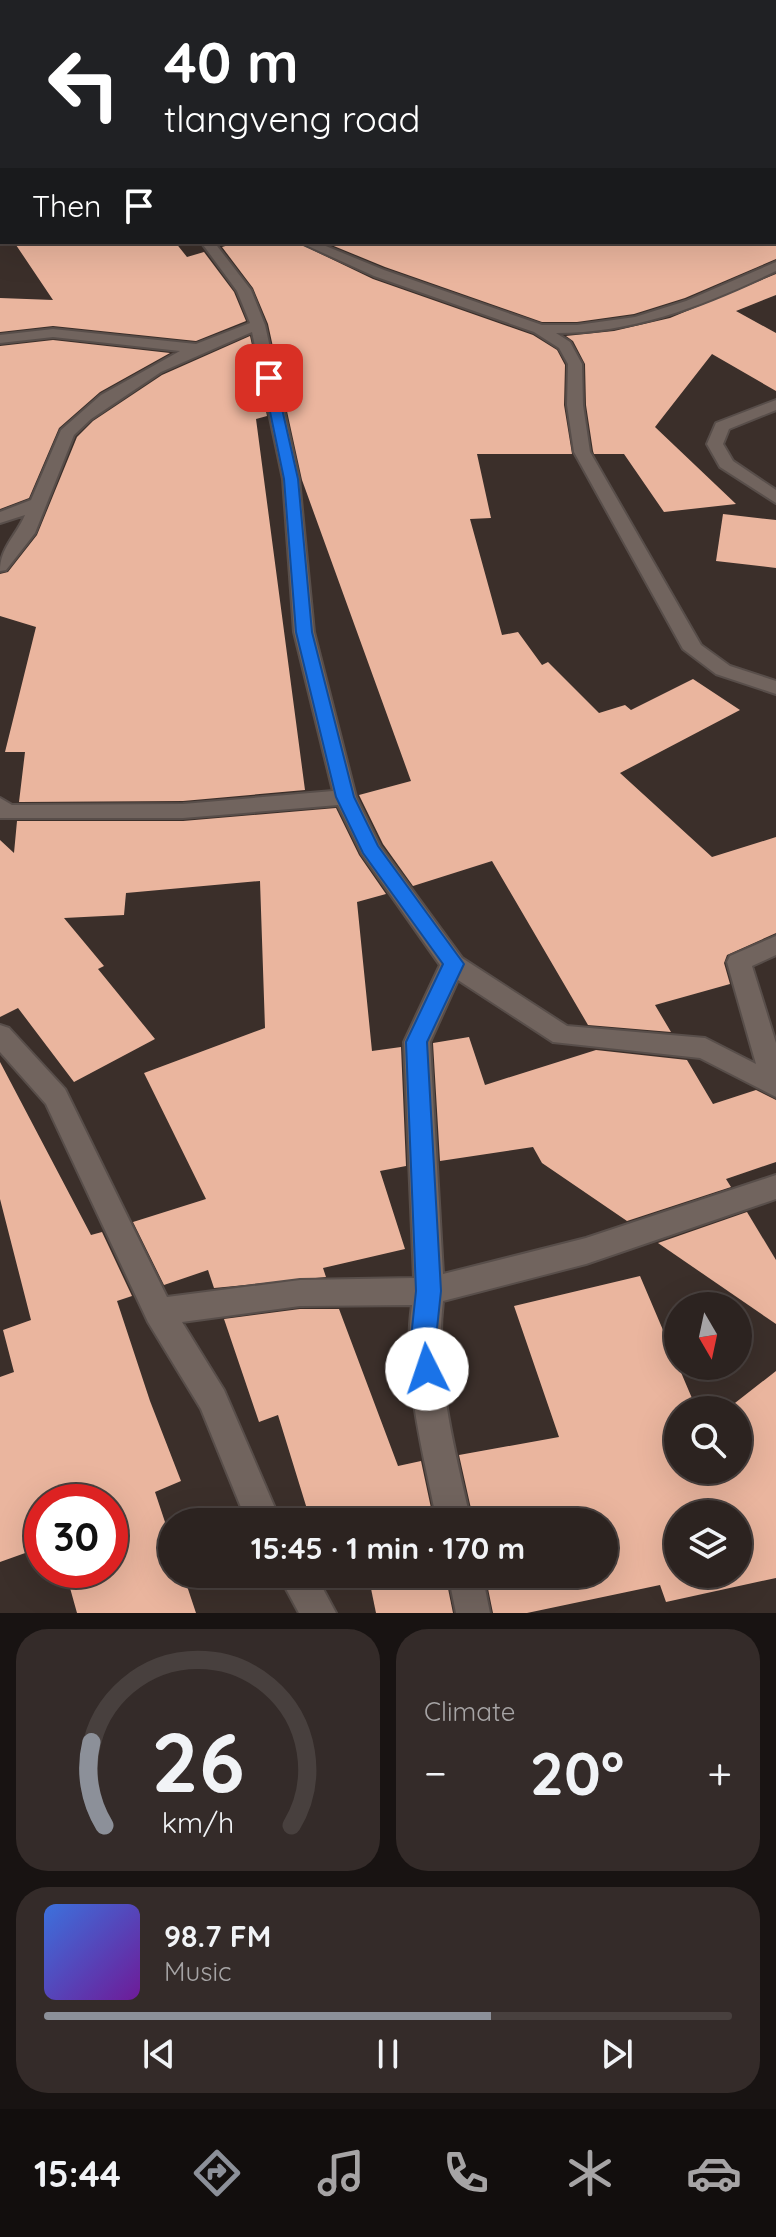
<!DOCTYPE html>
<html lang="en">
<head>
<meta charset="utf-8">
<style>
	:root { --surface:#2c2320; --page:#342b29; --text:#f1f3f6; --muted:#a6a4a5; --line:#48403e; --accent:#8c9099 }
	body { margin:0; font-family:Quicksand,sans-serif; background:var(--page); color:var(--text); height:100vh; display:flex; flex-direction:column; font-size:30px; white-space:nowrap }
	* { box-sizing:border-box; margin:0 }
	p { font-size:26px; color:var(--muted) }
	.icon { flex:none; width:44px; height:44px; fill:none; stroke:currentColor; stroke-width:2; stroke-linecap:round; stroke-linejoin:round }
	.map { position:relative; height:1613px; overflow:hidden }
	.panel { display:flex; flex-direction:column; gap:16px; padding:16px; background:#181312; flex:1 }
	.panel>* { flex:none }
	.top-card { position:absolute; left:0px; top:0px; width:776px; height:244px; box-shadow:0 8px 32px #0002,0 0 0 2px var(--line); background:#202124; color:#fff; overflow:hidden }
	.needle { width:52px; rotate:171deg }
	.buttons { position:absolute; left:664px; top:1292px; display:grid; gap:16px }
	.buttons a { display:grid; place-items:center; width:88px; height:88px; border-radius:50%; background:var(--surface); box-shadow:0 8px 32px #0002,0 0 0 2px var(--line); font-size:40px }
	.speed { position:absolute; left:24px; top:1484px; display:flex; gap:16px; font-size:40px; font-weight:700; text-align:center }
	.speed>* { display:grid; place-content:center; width:104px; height:104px; border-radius:50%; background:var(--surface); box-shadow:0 8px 32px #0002,0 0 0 2px var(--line); line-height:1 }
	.speed .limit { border:12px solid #d22; background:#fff; color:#111 }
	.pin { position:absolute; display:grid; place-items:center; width:68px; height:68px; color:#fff; margin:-34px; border-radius:16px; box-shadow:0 4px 12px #0006 }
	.me { position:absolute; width:88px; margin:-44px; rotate:356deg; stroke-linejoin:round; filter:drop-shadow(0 0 6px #0008) }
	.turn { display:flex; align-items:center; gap:28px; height:168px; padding:0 32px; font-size:36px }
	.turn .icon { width:104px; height:104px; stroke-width:2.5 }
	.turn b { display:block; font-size:56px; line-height:68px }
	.then { display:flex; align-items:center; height:76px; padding:0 32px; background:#0003; gap:16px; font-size:30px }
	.big { font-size:60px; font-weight:700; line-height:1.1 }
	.panel .widget { flex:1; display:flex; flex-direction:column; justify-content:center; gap:12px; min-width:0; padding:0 28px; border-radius:32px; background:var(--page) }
	.panel .dial { align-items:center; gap:0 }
	.dial svg { height:208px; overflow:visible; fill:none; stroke:var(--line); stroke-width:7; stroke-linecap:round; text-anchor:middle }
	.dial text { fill:var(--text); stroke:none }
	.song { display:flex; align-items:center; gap:24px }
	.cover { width:96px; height:96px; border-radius:12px; background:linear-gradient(135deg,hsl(220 70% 55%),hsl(280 70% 35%)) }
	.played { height:8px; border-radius:4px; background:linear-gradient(90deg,var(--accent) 65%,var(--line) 65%) }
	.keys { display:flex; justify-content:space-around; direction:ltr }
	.heat { display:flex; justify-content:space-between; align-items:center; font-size:44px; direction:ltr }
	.panel .tiles { flex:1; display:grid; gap:16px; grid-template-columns:1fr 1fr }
	.widget:last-child { grid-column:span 2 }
	.trip { position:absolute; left:158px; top:1508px; width:460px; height:80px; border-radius:40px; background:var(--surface); box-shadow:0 8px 32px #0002,0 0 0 2px var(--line); font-weight:700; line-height:80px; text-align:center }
	.dock { display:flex; height:128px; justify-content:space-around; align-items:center; background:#120e0d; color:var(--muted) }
	.dock .icon { width:56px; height:56px }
	.dock .current { color:var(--accent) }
	.dock b { font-size:36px; color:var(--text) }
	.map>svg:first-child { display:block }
</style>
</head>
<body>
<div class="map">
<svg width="776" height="1613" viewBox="0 0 776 1613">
	<rect width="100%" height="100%" fill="#3b2f2a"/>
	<g fill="#eab59e" fill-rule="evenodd">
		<path d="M 14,242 L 175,242 L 187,257 L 204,252 L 234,292 L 246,321 L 196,341 L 53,326 L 0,332 L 0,298 L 53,300 Z"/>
		<path d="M 239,242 L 296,242 L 373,279 L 533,335 L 557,350 L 565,365 L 564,405 L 572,454 L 477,454 L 491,518 L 470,519 L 502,635 L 518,632 L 542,665 L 548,662 L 599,713 L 625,705 L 631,710 L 693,679 L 740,710 L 620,773 L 712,857 L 776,837 L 776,933 L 727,955 L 724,963 L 730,984 L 655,1005 L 671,1032 L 588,1025 L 492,861 L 413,886 L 383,844 L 359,795 L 411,781 L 302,480 L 268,324 L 253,288 L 222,247 Z"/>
		<path d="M 324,242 L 776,242 L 776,259 L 685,298 L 634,314 L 577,322 L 542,322 L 385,267 Z"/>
		<path d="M 776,274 L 776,295 L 736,311 L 776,333 L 776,391 L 712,354 L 655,427 L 736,504 L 664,512 L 624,454 L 594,454 L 593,451 L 586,405 L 585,364 L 573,341 L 566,336 L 614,331 L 670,318 Z"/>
		<path d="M 250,336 L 267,416 L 256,419 L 305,790 L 183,801 L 19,802 L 25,752 L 5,752 L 36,627 L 0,616 L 0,574 L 8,572 L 37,535 L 77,437 L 93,421 L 162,375 Z"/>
		<path d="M 53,340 L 170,353 L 100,392 L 59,428 L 29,498 L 0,509 L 0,346 Z"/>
		<path d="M 723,514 L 776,520 L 776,568 L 716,561 Z"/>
		<path d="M 336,808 L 359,855 L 386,894 L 357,902 L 372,1051 L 401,1047 L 406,1166 L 380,1171 L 405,1249 L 323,1268 L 326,1277 L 214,1288 L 208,1270 L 164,1285 L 133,1222 L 206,1199 L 144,1073 L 265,1028 L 260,881 L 126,893 L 124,915 L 64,918 L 104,966 L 98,969 L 155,1039 L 74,1082 L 18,1008 L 0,1017 L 0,840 L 14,853 L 17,821 L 183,821 Z"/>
		<path d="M 469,1037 L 485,1085 L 596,1050 L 687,1060 L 713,1104 L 756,1090 L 776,1100 L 776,1162 L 726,1179 L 731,1187 L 627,1221 L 542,1163 L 533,1147 L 440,1161 L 433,1043 Z"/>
		<path d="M 0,1062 L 91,1235 L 102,1232 L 132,1296 L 117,1301 L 150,1401 L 181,1481 L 155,1492 L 172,1543 L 172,1574 L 183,1574 L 196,1613 L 77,1613 L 65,1570 L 110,1570 L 110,1502 L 42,1502 L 42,1547 L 0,1562 L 0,1377 L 14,1372 L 3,1330 L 31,1320 L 0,1199 Z"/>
		<path d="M 747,1212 L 776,1260 L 776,1324 L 658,1243 Z"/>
		<path d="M 640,1276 L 697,1410 L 678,1410 L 678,1470 L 738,1470 L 738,1410 L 726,1410 L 776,1371 L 776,1578 L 666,1602 L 660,1585 L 527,1613 L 493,1613 L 485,1574 L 604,1574 L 604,1522 L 474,1522 L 459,1455 L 559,1437 L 514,1306 ZM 678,1514 L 738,1514 L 738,1574 L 678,1574 Z"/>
		<path d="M 300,1309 L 339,1309 L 398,1466 L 421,1461 L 434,1522 L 311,1522 L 278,1415 L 259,1422 L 224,1319 Z"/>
		<path d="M 368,1574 L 445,1574 L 453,1613 L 376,1613 Z"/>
	</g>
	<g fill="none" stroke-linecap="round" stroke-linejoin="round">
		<g stroke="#584e4a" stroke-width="4">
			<g id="minor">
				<path d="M 84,0 L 94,0 L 96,2 L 86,2 Z"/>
				<rect x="147" y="0" width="10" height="2"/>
				<path d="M 512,0 L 524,0 L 526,2 L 514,2 Z"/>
				<path d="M 0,21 L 2,22 L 2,28 L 0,27 Z"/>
				<path d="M 774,28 L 776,29 L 776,35 L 774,34 Z"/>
				<path d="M 776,46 L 776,52 L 774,53 L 774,47 Z"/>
				<rect x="0" y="93" width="2" height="7"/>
				<rect x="774" y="226" width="2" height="8"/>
				<path d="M 201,242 L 214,242 L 251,290 L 265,325 L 299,479 L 314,632 L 356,797 L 380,846 L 462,958 L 567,1026 L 705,1038 L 756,1064 L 727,962 L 730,956 L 776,936 L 776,955 L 752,966 L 776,1043 L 776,1097 L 700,1058 L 553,1042 L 458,980 L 430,1042 L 443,1274 L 586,1238 L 776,1175 L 776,1199 L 586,1264 L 443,1301 C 434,1375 455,1450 471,1522 L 437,1522 C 423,1451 402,1376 412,1305 L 300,1306 L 182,1322 L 224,1390 L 281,1522 L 247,1522 L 201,1409 L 148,1322 L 46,1104 L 0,1052 L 0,1025 L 9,1028 L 65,1089 L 167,1297 L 300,1280 L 414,1278 L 404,1042 L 440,965 L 362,854 L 338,805 L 183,818 L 0,818 L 0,798 L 12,805 L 183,804 L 333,791 L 294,632 L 283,479 L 252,332 L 161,372 L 91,419 L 74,435 L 35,533 L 6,570 L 0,571 C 0,548 16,536 25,515 L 0,523 L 0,512 L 31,500 L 61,430 L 101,395 L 180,351 L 53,337 L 0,343 L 0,335 L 53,329 L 196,344 L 250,323 L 237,291 Z"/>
				<path d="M 299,242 L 316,242 L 384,270 L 542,325 L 577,325 L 635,317 L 686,301 L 776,262 L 776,271 C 705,305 635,333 556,333 L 570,342 L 582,364 L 583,405 L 590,452 L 701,645 L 730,666 L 776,681 L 776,694 L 716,674 L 683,649 L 574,452 L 567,405 L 568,364 L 559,348 L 534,332 L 374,276 Z"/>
				<path d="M 776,400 L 776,410 L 729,429 L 723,444 L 733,461 L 776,490 L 776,503 L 720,467 L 707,444 L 716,423 Z"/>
				<path d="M 278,1574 L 315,1574 L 336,1613 L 299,1613 Z"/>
				<path d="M 448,1574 L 482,1574 L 490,1613 L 456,1613 Z"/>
			</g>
		</g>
		<use href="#minor" fill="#71645e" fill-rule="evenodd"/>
	</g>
	<path fill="#1a73e8" stroke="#114b97" stroke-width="2" d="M 269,375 L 275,378 L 298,479 L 312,632 L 354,797 L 378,846 L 464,964 L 427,1042 L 441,1291 L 436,1338 L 440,1369 L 436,1378 L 427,1381 L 418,1378 L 411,1338 L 416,1291 L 406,1042 L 443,964 L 363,853 L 336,797 L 296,632 L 284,479 L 263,378 Z"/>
</svg>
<div class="buttons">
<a><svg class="needle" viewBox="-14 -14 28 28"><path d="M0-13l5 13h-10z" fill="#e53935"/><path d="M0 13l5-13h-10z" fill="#a6a4a5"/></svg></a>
<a><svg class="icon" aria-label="search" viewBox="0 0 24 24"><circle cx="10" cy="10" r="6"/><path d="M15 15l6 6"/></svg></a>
<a><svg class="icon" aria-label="layers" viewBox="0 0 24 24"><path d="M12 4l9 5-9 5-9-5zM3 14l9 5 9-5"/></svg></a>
</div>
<div class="speed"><div class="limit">30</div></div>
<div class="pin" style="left:269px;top:378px;background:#d93025"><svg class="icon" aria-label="arrive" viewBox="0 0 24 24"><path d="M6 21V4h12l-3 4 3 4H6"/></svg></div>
<svg class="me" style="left:427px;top:1369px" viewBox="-20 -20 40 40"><circle r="19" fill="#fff"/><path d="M0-13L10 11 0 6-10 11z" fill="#1a73e8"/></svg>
<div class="trip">15:45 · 1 min · 170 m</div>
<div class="top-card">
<div class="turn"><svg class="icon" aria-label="left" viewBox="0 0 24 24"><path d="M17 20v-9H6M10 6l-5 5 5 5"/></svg><div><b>40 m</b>tlangveng road</div></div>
<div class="then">Then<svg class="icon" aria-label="arrive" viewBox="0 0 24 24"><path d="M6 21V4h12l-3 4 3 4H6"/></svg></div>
</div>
</div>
<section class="panel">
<div class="tiles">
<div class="widget dial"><svg viewBox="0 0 100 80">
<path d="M14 69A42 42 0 1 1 86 69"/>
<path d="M14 69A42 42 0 0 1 9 37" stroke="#8c9099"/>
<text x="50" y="56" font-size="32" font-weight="700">26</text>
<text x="50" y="72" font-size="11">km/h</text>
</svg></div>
<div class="widget"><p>Climate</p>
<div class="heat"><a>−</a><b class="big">20°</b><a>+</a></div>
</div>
<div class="widget">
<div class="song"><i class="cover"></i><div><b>98.7 FM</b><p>Music</p></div></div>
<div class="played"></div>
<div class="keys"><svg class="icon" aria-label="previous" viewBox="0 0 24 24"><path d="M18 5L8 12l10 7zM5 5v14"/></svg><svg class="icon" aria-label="pause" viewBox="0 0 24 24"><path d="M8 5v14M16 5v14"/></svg><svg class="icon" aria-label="next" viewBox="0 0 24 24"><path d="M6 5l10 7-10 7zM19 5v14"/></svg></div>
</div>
</div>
</section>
<nav class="dock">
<b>15:44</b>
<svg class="icon current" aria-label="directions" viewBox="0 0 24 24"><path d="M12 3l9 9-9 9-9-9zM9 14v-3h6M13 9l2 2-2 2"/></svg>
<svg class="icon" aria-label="music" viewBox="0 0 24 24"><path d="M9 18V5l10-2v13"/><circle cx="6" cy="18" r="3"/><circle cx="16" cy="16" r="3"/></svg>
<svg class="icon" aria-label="phone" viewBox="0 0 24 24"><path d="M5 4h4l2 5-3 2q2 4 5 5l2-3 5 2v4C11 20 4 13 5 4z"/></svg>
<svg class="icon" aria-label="climate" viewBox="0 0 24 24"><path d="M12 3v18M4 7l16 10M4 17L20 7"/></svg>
<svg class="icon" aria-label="car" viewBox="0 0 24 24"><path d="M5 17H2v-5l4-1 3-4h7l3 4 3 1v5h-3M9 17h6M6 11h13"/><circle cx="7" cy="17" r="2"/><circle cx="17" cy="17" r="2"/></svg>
</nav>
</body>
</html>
